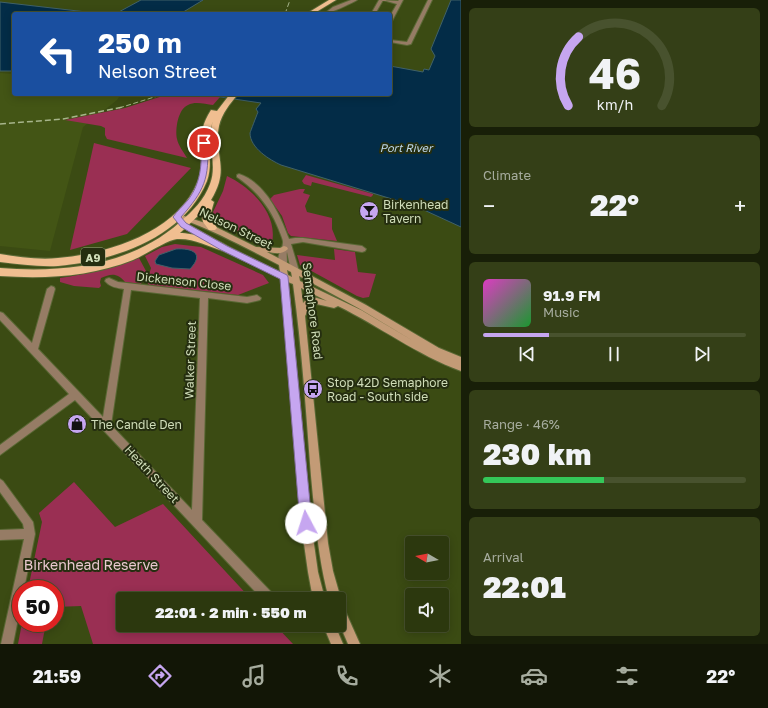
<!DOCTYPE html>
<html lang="en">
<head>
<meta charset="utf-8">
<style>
	:root { --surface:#2c380e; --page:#343f17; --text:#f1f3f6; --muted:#a6ac9e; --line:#48522e; --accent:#c6a6f0 }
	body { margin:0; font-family:"Golos Text",sans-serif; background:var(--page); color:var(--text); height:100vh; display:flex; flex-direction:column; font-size:15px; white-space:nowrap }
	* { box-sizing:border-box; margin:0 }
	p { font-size:13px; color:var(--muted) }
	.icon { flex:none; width:22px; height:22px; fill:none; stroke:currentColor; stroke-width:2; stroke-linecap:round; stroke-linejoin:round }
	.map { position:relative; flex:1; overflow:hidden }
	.sheet { display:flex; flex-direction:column; gap:8px; padding:8px; background:#181f08; width:307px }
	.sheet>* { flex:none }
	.guide { position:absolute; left:12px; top:12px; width:380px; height:84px; border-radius:4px; box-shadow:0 2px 10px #0003,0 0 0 1px var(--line); background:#1a4fa0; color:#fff; overflow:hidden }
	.needle { width:26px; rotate:279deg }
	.fabs { position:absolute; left:405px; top:536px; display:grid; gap:8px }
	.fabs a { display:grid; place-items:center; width:44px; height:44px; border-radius:4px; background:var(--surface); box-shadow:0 2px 10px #0003,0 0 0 1px var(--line); font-size:20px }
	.speed { position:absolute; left:12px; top:580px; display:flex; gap:8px; font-size:20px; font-weight:700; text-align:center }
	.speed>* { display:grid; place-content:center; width:52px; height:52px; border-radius:50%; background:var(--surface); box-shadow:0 2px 10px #0003,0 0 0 1px var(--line); line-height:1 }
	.speed .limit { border:6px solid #d22; background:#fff; color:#111 }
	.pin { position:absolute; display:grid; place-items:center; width:34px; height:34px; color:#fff; margin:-17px; border:2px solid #fff; border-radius:50%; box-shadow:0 1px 4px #0007 }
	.me { position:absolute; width:44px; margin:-22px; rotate:355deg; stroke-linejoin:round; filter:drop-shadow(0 0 3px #0008) }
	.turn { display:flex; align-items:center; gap:14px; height:84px; padding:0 20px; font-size:18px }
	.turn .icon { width:52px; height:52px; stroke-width:2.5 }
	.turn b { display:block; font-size:28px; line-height:34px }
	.big { font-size:30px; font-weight:800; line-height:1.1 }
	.sheet .widget { flex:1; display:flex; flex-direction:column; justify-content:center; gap:6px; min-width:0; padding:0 14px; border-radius:6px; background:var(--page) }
	.sheet .dial { align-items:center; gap:0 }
	.dial svg { height:104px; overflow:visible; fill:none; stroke:var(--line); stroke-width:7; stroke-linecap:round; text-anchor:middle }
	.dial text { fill:var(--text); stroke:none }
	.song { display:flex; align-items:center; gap:12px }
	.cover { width:48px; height:48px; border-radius:6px; background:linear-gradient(135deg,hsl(310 70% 55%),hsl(130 70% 35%)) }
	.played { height:4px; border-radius:2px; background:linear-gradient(90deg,var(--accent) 25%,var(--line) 25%) }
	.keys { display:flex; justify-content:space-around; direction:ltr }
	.heat { display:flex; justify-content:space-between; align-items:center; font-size:22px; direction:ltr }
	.charge { height:6px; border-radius:3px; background:linear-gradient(90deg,#34c759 46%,var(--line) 0) }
	.trip { position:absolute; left:116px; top:592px; width:230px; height:40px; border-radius:4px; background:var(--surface); box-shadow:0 2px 10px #0003,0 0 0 1px var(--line); font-weight:800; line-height:40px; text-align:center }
	.menu { display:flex; height:64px; justify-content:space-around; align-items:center; background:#121606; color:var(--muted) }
	.menu .icon { width:28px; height:28px }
	.menu .active { color:var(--accent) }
	.menu b { font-size:18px; color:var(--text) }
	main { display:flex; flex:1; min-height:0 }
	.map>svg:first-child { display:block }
</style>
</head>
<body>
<main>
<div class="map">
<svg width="461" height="644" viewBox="0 0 461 644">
	<rect width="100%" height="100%" fill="#3b4b13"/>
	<path fill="#435515" d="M 0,73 L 14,74 L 14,94 L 121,94 L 117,100 L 83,127 L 50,251 L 0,246 Z"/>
	<g fill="#9a2f53">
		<path d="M 169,94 L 196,94 L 220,97 L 213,105 C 205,104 195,101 188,105 C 178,109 175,129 177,139 C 178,145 184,153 187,158 L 107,139 L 105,135 L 105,128 L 101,126 L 65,120 L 125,108 Z"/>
		<path d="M 94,143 L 191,168 L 127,234 L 70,250 Z"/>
		<path d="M 306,175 L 373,194 L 373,195 L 371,197 L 312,182 L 311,186 L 304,184 L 302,181 Z"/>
		<path d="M 227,176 C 252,188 278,214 272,243 L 223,226 L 214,219 L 213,212 L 223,191 Z"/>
		<path d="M 300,189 L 305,189 L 303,193 L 310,195 L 305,206 L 307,212 L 332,218 L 332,229 L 337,241 L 291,236 L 288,233 L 282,216 L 270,199 L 274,195 Z"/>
		<path d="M 175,244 L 201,247 L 263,275 L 269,283 L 238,295 L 149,285 L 147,282 L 151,268 L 145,256 L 162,247 Z"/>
		<path d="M 334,249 L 355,252 L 358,272 L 376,274 L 369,297 L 363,298 L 357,296 L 306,268 L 300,265 L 297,255 L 335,260 Z"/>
		<path d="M 139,258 L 146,271 L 141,284 L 125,282 C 118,273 111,273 101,278 L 100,282 L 101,286 L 99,288 L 74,286 L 60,282 L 60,278 C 87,274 114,268 139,258 Z"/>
		<path d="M 74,482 L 115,527 L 163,504 L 251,599 L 123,599 L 123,625 L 275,625 L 293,644 L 93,644 L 81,606 L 55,607 L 55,589 L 28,589 L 42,522 L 39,513 Z"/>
		<path d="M 22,623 L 46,623 L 42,644 L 18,644 Z"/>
	</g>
	<g fill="#032c47" stroke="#406169">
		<path d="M 141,0 L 203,0 L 180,14 L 115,14 Z"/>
		<path d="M 451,0 L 461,0 L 461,227 L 424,210 L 405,203 L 281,165 C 270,160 250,148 250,133 C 251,130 256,117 258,112 L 256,109 L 261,103 L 200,94 L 390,94 L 390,66 L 423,72 L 424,69 L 429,70 L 435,56 L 431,49 Z"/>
		<path d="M 0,2 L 104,14 L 14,14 L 14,71 L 0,71 Z"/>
		<path d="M 176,249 C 192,248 205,253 190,269 L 172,268 L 156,264 L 155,261 L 159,255 Z"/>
	</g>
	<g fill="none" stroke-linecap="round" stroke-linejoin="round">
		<g stroke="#596834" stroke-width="2">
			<g id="minor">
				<path d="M 351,0 L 357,0 C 352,3 329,14 324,14 L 333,7 Z"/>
				<path d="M 379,0 L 398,1 L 399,0 L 403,0 L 392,21 L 390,21 L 390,16 L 397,4 L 383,0 L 375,14 L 371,14 Z"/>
				<path d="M 428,0 L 432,0 L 411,44 L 407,45 L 390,42 L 390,40 L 407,42 Z"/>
				<path d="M 239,174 C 266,183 280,215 289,239 L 295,238 L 303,238 L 362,246 L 366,249 L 365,251 L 362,252 L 303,242 L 291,244 L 299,271 L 298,273 L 295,274 L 291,271 L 287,252 C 286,256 288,262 286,266 L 280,266 C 275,254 283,251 283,242 C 283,239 280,233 279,230 C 270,207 257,191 237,177 L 237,175 Z"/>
				<path d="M 109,278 L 118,282 L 247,297 L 257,295 L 261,298 L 260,300 L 247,303 L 208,298 L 202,520 L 274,595 L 276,599 L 262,599 L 75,400 L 0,455 L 0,445 L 69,394 L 0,320 L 0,312 L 3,313 L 32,343 L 47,289 L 51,286 L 54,287 L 55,289 L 38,349 L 103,417 L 124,289 C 117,288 110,287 105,281 L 106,279 ZM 131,290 L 200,298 L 192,510 L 111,425 Z"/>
				<path d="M 0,479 L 3,481 L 33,522 L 35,534 L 24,589 L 21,589 L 21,604 L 13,644 L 1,644 L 24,539 L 0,540 L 0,530 L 24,529 L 23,524 L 0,492 Z"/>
			</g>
		</g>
		<g stroke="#596834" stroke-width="2">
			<g id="secondary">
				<path d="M 175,215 L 179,215 L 181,217 L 184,216 L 214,226 L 256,247 L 280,248 L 284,246 L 287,247 L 288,249 C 282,255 275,253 267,252 L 366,305 L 439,348 L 461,357 L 461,371 C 417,355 379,326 338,306 L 334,308 L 312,303 L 305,316 L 328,543 L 333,571 L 341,599 L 339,603 L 339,599 L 329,599 C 318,559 315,517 311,476 C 306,412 302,348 293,284 L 288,282 L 311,523 L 318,572 L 325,599 L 313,599 L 308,572 L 301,523 L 281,278 L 221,250 L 182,227 L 175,219 ZM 184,220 C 217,232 248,249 279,265 L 280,272 L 227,246 L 186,223 ZM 287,270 L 291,272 L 292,277 L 288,275 ZM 299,276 L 360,309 L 415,342 L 361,310 L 300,281 ZM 301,288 L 327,301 C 317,298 310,294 303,303 Z"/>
				<path d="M 339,604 L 343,606 L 360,644 L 348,644 L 339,623 Z"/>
				<path d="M 323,625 L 335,625 L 343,644 L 331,644 Z"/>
			</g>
		</g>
		<g stroke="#596834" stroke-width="2">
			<g id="trunk">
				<path d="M 329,0 L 336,0 L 313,14 L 306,14 Z"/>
				<path d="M 230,94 L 238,94 C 230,104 222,113 219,126 C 213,156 231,167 211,200 L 214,202 L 210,216 L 217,228 L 215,230 L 209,230 L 203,222 L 201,213 L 180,233 C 191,233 223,240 229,248 L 227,250 L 224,251 C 208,247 194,238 177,239 C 167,240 145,255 133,260 C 90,277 45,279 0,276 L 0,268 C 63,273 131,266 180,222 C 193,211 204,200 210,184 C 218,164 206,142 213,121 C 205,142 214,162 207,181 C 184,238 113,261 58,266 C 38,267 19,264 0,262 L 0,254 C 19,257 39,260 58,258 C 108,254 178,232 198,181 C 208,156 192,139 211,110 L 217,111 Z"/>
			</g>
		</g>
		<use href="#minor" fill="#967c65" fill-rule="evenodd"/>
		<use href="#secondary" fill="#c39b76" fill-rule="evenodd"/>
		<use href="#trunk" fill="#f0be90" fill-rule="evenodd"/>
		<g stroke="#a7b58b" stroke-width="1" stroke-dasharray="5 2.5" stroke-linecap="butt">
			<path d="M 285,14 L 290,0"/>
			<path d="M 119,108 L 164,94"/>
		</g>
		<path stroke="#a7b58b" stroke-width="1.5" stroke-dasharray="6 3" stroke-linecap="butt" d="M 0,124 L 63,119 L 123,107"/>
	</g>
	<path fill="#c6a6f0" stroke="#816c9c" d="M 204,141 L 207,143 C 210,178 204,191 181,217 L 186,223 L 227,246 L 287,275 L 288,277 L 312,523 L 310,527 L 306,529 L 302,527 L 300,523 L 280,279 L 221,250 L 181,227 L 173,217 C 177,211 183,206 188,200 C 201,183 202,164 201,143 Z"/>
	<defs>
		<g id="bar-disc" transform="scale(1)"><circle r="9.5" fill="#c6a6f0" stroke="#252e10"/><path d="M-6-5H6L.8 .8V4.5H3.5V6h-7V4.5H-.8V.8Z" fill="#111"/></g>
		<g id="bus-disc" transform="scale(1)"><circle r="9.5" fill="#c6a6f0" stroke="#252e10"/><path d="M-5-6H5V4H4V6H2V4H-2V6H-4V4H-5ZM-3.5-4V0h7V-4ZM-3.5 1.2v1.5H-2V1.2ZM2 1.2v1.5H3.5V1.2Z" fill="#111"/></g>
		<g id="shop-disc" transform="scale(1)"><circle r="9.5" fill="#c6a6f0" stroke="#252e10"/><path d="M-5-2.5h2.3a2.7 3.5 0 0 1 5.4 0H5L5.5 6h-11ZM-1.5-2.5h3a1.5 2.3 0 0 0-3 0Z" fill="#111"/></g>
	</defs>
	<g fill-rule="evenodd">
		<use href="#bar-disc" x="369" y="211"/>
		<use href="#bus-disc" x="313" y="389"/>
		<use href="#shop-disc" x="77" y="424"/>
	</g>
	<g text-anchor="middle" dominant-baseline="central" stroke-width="4" stroke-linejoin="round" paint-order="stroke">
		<g font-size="11" font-style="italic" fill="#bed7eb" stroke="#252e10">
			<text x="406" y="147">Port River</text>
		</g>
		<rect fill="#252e10" stroke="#9da886" stroke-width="1" x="81" y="248" width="24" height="18" rx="3"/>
		<g font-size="11" font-weight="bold" fill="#d0ddb9">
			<text x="93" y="257">A9</text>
		</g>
		<g font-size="12" fill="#d0ddb9" stroke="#252e10" text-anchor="start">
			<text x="383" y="204">Birkenhead<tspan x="383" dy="14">Tavern</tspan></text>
			<text x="327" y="382">Stop 42D Semaphore<tspan x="327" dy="14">Road - South side</tspan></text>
			<text x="91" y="424">The Candle Den</text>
		</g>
		<g font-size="12" fill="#d0ddb9" stroke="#252e10">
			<text transform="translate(236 228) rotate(26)">Nelson Street</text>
			<text transform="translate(184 281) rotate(6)">Dickenson Close</text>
			<text transform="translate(313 311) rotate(83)">Semaphore Road</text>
			<text transform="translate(190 360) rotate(-88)">Walker Street</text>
			<text transform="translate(152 474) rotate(47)">Heath Street</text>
		</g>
		<g font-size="14" fill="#eac8cf" stroke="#252e10">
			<text x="91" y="564">Birkenhead Reserve</text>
		</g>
	</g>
</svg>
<div class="fabs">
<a><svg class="needle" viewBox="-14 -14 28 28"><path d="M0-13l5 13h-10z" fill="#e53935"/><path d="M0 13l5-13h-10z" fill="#a6ac9e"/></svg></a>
<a><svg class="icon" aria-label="sound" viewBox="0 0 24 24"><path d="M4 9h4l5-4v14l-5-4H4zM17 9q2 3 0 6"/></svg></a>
</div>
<div class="speed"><div class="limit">50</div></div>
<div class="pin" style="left:204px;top:143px;background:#d93025"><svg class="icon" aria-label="arrive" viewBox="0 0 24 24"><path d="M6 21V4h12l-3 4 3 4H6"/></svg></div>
<svg class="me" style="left:306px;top:523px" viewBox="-20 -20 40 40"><circle r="19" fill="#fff"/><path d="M0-13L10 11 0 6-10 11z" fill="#c6a6f0"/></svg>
<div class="trip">22:01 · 2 min · 550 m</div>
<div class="guide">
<div class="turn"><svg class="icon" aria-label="left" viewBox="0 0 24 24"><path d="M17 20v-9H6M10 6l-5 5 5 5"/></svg><div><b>250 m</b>Nelson Street</div></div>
</div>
</div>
<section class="sheet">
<div class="widget dial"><svg viewBox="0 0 100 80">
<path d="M14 69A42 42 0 1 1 86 69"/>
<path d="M14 69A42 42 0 0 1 22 16" stroke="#c6a6f0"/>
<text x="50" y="56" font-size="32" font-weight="700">46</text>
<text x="50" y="72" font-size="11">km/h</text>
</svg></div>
<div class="widget"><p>Climate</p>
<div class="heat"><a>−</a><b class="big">22°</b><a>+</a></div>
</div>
<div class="widget">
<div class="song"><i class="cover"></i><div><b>91.9 FM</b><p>Music</p></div></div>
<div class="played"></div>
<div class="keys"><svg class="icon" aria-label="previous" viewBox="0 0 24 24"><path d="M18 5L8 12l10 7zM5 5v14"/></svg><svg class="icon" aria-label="pause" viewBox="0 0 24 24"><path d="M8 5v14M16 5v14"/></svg><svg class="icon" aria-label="next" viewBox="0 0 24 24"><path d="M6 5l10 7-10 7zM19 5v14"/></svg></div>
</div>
<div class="widget"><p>Range · 46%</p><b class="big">230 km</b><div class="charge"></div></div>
<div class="widget"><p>Arrival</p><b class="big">22:01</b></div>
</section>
</main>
<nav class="menu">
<b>21:59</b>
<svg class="icon active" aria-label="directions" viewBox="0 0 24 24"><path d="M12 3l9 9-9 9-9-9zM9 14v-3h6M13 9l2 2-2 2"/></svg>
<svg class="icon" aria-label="music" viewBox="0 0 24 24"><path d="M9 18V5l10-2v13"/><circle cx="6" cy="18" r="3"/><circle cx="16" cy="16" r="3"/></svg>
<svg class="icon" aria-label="phone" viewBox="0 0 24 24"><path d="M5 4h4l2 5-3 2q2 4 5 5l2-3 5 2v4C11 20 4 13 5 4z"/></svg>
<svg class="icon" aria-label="climate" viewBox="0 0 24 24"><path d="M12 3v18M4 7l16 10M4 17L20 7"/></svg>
<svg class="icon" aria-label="car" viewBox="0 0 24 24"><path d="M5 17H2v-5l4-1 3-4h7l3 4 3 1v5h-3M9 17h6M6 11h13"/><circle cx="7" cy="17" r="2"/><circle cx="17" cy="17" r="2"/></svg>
<svg class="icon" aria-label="filters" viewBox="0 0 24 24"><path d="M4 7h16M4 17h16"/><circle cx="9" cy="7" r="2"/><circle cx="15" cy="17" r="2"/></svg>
<b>22°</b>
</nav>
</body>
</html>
